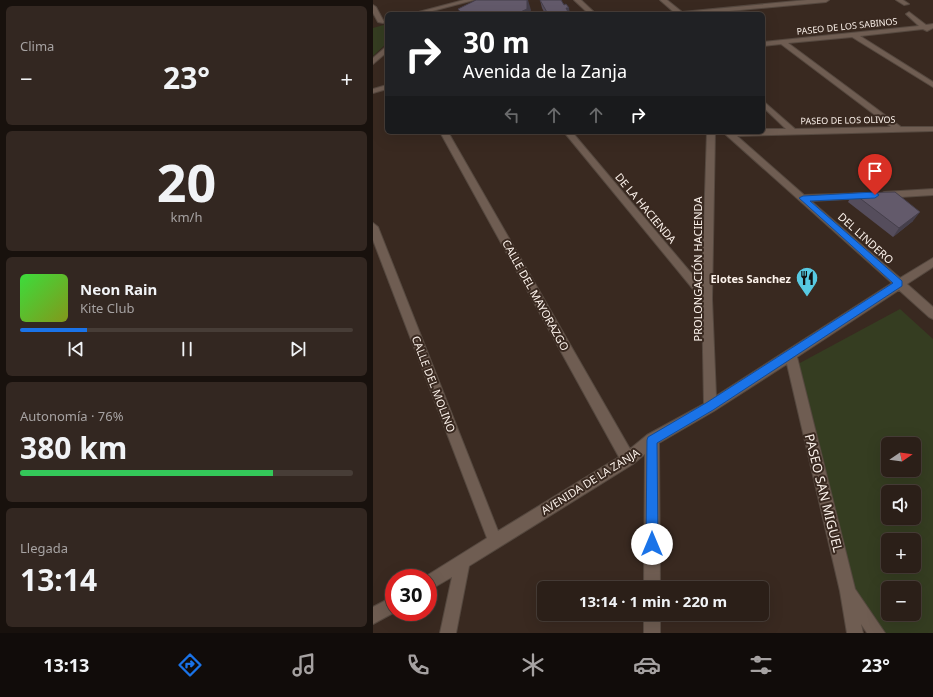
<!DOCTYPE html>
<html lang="es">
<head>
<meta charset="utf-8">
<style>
	:root { --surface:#2b1f18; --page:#332721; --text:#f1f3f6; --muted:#a6a2a2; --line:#473d37; --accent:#1a73e8 }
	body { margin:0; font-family:"Noto Sans",sans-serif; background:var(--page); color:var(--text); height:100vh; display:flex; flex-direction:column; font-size:15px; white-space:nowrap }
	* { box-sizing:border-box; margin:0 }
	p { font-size:13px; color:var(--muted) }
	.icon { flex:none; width:22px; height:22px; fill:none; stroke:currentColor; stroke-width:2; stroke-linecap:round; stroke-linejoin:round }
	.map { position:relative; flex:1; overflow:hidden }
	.side { display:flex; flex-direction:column; gap:6px; padding:6px; background:#18110d; width:373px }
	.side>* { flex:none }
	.banner { position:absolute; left:12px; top:12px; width:380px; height:122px; border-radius:6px; box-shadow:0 4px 16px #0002,0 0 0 1px var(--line); background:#202124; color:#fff; overflow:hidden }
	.needle { width:26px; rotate:77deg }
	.fabs { position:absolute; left:508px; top:437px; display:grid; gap:8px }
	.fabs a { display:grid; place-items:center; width:40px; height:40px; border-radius:6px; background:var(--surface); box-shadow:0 4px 16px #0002,0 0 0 1px var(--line); font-size:20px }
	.speed { position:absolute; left:12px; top:569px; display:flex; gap:8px; font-size:20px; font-weight:700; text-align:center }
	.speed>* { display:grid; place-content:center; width:52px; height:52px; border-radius:50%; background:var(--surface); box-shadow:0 4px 16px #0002,0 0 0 1px var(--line); line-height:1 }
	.speed .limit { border:6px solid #d22; background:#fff; color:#111 }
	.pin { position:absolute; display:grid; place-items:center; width:34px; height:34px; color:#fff; margin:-41px -17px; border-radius:50% 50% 50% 0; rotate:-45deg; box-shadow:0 0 4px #0007 }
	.pin .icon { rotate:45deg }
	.me { position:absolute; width:44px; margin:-22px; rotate:0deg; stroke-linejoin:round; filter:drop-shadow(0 0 3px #0008) }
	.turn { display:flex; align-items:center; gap:14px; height:84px; padding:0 12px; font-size:18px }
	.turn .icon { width:52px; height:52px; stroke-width:2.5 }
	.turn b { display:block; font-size:28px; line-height:34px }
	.lanes { display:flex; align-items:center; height:38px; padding:0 12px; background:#0003; justify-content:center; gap:20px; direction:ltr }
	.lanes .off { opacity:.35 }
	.big { font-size:30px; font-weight:700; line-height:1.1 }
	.side .card { flex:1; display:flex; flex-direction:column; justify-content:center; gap:6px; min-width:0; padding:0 14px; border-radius:6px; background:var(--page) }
	.side .dial { align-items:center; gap:0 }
	.dial b { font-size:52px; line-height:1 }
	.song { display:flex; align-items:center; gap:12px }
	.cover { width:48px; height:48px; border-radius:6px; background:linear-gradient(135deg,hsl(120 70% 55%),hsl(70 70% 35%)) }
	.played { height:4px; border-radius:2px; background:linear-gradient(90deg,var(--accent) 20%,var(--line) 20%) }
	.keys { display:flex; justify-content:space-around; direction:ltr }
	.heat { display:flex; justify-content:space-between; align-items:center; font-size:22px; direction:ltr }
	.charge { height:6px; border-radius:3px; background:linear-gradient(90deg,#34c759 76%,var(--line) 0) }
	.trip { position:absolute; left:164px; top:581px; width:232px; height:40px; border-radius:6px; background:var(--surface); box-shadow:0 4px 16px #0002,0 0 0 1px var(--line); font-weight:700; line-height:40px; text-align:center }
	.menu { display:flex; height:64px; justify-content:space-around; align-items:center; background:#110c0a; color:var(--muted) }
	.menu .icon { width:28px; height:28px }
	.menu .selected { color:var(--accent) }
	.menu b { font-size:18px; color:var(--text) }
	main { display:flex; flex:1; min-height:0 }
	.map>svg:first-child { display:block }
</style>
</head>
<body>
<main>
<section class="side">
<div class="card"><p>Clima</p>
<div class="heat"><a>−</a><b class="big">23°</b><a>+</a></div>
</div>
<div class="card dial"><b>20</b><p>km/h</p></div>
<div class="card">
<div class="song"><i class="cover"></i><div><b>Neon Rain</b><p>Kite Club</p></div></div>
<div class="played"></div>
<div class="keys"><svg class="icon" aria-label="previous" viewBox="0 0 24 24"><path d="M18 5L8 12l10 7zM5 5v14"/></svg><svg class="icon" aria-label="pause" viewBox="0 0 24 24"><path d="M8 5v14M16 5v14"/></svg><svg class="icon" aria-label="next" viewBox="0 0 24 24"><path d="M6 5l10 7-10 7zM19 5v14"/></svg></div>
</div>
<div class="card"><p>Autonomía · 76%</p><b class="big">380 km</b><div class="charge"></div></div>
<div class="card"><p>Llegada</p><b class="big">13:14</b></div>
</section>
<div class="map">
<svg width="560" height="633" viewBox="0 0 560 633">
	<rect width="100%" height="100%" fill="#392920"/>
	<g fill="#353d21" fill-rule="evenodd">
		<path d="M 14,24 L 14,43 L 0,56 L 0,28 Z"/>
		<path d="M 527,309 L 560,339 L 560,633 L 511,633 L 477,584 L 425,364 ZM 515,444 L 541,444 L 541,470 L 515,470 ZM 515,492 L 541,492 L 541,518 L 515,518 ZM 515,540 L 541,540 L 541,566 L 515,566 ZM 515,588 L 541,588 L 541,614 L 515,614 Z"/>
	</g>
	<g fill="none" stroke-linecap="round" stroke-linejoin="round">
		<g stroke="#55483f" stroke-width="2">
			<g id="minor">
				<path d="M 91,0 L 101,0 L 48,14 L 38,14 Z"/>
				<path d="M 201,0 L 208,0 L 223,14 L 216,14 Z"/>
				<path d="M 287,0 L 294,0 L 309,12 L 434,0 L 456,0 L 453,2 L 325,14 L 303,14 Z"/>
				<path d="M 523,0 L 530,0 L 536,4 L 531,5 Z"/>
				<path d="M 0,5 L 3,7 L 11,22 L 10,23 L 5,22 L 0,13 Z"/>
				<path d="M 536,12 L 553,25 L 560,24 L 560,28 L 554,31 L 550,29 L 487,36 L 560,82 L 560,87 L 479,37 L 415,43 L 528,127 L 560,127 L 560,131 L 364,136 L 431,195 L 496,193 L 498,195 L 493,198 L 438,201 L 527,278 L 560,258 L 560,267 L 534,284 L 560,307 L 560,319 L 556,317 L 526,290 L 424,357 L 482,589 L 512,633 L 494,633 L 488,624 L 490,633 L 474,633 L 467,591 L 414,364 L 341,411 L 286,443 L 287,588 L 271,588 L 272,454 L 260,464 L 96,566 L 83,633 L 67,633 L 79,577 L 55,591 L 55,578 L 50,578 L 114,538 L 0,240 L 0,223 L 5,227 L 125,531 L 246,457 L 67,132 L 75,132 L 257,449 L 274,435 L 331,404 L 329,300 L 191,132 L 199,132 L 329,286 L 334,132 L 342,132 L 339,299 L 343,396 L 519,283 L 352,134 L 351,132 L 390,132 L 390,129 L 413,129 L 390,107 L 390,101 L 422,129 L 518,127 L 408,44 L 390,46 L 390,42 L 546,26 L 534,15 L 533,14 Z"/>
				<path d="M 14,46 L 14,52 L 0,64 L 0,58 Z"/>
				<path d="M 14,85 L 14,89 L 0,93 L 0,89 Z"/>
				<path d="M 560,189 L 560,195 L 511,198 L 506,195 L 511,192 Z"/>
				<path d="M 21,596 L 22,612 L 0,624 L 0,607 Z"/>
				<rect x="271" y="614" width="16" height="19"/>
			</g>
		</g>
		<use href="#minor" fill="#6f5d52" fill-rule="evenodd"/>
	</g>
	<g fill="#554d5c">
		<path d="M 167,0 L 188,0 L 197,14 L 172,14 L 169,8 Z"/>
		<path d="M 480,193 L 540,221 L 520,237 L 475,202 Z"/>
	</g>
	<g fill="#453f4b">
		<path d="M 154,0 L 155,0 L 158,10 L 157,14 L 143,14 Z"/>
		<path d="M 193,8 L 196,8 L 197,14 L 194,14 Z"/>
		<path d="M 547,212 L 540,221 L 520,237 L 526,228 Z"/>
	</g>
	<g fill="#635a6b" stroke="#453f4b">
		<path d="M 103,0 L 154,0 L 154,9 L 143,14 L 89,14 L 85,9 Z"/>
		<path d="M 167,0 L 188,0 L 191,5 L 193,4 L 196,8 L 193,8 L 196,14 L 175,14 Z"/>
		<path d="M 522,192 L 547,212 L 526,228 L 480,193 Z"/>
	</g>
	<path fill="#1a73e8" stroke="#114b97" d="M 502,192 L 506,195 L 502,198 L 437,201 L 529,281 L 529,286 L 340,410 L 284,443 L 285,544 L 283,548 L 279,550 L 275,548 L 273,544 L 274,440 L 275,437 L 333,403 L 520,283 L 426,198 L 430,196 Z"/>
	<defs>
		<g id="restaurant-pin" transform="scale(1.15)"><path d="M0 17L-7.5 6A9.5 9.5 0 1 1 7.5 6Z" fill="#57c9e2" stroke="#392920"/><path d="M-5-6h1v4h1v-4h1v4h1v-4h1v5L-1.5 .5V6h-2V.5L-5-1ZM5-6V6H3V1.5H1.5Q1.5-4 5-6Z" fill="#111"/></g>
	</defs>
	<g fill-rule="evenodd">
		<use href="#restaurant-pin" x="434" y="278"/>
	</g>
	<g text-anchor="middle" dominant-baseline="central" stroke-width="4" stroke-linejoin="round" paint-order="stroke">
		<g font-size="9" fill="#fcf2eb" stroke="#392920">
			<text transform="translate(474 26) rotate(-6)">PASEO DE LOS SABINOS</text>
			<text transform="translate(475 120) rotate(-1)">PASEO DE LOS OLIVOS</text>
		</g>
		<g font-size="11" fill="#fcf2eb" stroke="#392920">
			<text transform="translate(273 208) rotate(50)">DE LA HACIENDA</text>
			<text transform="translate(493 238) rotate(42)">DEL LINDERO</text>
			<text transform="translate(324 269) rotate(-90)">PROLONGACIÓN HACIENDA</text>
			<text transform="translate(163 295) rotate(61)">CALLE DEL MAYORAZGO</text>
			<text transform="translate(61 384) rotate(69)">CALLE DEL MOLINO</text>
			<text transform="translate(217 481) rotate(-32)">AVENIDA DE LA ZANJA</text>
		</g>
		<g font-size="11" font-weight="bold" fill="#fcf2eb" stroke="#392920" text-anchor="end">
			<text x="418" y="278">Elotes Sanchez</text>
		</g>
		<g font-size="13" fill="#fcf2eb" stroke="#392920">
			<text transform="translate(451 493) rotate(76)">PASEO SAN MIGUEL</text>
		</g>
	</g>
</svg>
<div class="fabs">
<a><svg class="needle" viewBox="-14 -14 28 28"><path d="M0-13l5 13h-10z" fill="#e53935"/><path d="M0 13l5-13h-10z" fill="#a6a2a2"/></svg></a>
<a><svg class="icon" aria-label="sound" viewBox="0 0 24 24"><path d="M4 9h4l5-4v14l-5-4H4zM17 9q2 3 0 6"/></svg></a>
<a>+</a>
<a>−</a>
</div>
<div class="speed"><div class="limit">30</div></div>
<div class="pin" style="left:502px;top:195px;background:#d93025"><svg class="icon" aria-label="arrive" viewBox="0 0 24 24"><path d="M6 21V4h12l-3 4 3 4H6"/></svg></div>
<svg class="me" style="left:279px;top:544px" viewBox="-20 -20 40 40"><circle r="19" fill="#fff"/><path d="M0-13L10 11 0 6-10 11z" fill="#1a73e8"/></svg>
<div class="trip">13:14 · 1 min · 220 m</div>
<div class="banner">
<div class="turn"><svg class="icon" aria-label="right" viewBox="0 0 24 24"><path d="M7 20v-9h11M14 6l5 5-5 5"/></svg><div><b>30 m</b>Avenida de la Zanja</div></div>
<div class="lanes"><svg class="icon off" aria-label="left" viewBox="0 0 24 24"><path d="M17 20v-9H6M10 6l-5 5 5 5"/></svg><svg class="icon off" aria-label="ahead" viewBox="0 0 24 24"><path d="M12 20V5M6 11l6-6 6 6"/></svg><svg class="icon off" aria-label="ahead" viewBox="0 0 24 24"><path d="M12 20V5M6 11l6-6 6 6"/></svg><svg class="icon" aria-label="right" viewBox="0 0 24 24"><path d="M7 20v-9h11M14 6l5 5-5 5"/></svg></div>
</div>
</div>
</main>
<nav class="menu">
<b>13:13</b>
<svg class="icon selected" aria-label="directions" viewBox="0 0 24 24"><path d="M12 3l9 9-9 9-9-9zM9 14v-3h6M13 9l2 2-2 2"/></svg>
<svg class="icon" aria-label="music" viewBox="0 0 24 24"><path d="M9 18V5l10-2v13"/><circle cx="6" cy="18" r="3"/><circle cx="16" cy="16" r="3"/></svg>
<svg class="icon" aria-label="phone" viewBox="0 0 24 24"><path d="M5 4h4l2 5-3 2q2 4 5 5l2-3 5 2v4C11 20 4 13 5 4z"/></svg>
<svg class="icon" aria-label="climate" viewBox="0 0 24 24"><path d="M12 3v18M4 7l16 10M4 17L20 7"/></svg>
<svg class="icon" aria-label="car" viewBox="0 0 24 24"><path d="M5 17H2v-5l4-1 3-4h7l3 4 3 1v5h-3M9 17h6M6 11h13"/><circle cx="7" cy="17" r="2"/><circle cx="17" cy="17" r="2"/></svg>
<svg class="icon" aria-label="filters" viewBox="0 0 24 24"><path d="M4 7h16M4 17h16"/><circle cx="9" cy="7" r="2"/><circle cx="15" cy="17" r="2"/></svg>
<b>23°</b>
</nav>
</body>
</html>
